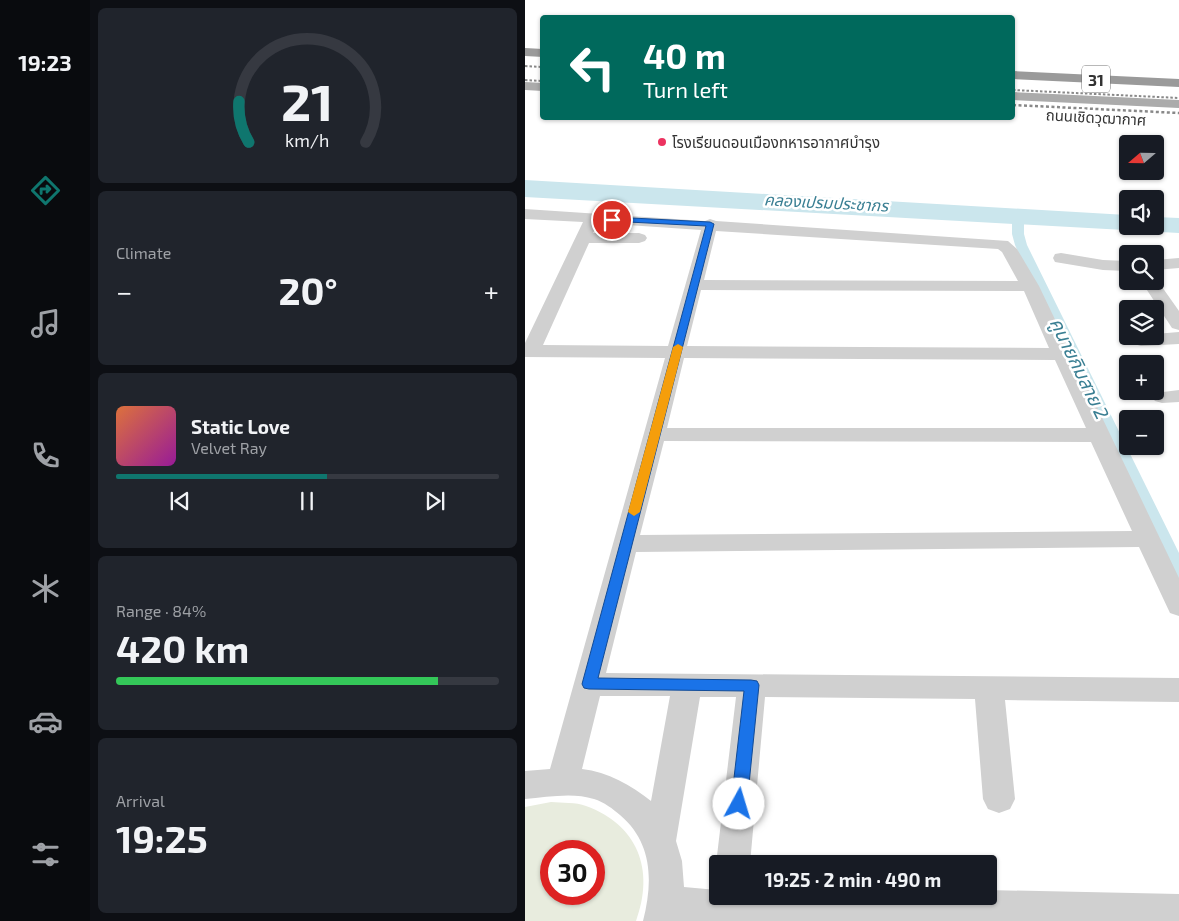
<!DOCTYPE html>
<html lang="en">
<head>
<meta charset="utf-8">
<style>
	:root { --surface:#171b24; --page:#20242c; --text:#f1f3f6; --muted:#9ea1a6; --line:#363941; --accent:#0f766e }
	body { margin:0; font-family:"Exo 2","Noto Sans Thai",sans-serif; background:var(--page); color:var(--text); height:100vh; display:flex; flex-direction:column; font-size:19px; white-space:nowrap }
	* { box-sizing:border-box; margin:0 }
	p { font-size:16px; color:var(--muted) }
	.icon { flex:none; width:28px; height:28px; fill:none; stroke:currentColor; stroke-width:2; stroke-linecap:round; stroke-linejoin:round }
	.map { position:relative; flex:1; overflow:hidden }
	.drawer { display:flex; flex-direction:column; gap:8px; padding:8px; background:#0d0f14; width:435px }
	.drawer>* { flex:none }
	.guide { position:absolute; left:15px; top:15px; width:475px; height:105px; border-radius:5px; box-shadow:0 1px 4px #0004; background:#00695c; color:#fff; overflow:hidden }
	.needle { width:32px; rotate:250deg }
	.controls { position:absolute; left:594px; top:135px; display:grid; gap:10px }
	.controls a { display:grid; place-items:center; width:45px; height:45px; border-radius:5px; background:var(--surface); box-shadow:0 1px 4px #0004; font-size:25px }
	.speed { position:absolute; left:15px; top:840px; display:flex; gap:10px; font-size:25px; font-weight:700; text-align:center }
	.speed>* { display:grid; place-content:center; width:65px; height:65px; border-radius:50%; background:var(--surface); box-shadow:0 1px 4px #0004; line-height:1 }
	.speed .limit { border:8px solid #d22; background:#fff; color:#111 }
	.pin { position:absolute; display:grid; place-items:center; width:42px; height:42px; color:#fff; margin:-21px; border:2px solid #fff; border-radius:50%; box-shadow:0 1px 5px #0007 }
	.me { position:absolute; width:55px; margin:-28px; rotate:6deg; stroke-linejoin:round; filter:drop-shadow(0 0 4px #0008) }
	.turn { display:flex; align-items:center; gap:18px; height:105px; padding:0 20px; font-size:22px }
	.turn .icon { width:65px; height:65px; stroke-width:2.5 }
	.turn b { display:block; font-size:35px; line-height:42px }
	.big { font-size:38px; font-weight:700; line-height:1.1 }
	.drawer .widget { flex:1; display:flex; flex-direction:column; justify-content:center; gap:8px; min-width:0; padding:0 18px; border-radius:8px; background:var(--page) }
	.drawer .dial { align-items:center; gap:0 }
	.dial svg { height:130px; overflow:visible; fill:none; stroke:var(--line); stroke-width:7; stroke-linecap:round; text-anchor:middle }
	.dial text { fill:var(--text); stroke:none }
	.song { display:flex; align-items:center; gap:15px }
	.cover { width:60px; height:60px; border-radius:8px; background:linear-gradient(135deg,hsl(20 70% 55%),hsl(300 70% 35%)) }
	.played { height:5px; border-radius:2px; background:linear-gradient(90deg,var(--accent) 55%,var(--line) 55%) }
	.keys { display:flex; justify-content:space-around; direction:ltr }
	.heat { display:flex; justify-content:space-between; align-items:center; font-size:28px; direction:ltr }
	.charge { height:8px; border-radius:4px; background:linear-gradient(90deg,#34c759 84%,var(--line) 0) }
	.trip { position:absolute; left:184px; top:855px; width:288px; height:50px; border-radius:5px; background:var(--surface); box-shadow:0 1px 4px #0004; font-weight:700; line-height:50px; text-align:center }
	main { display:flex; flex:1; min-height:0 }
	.menu { display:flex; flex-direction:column; width:90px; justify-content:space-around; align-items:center; background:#090b0e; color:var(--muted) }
	.menu .icon { width:35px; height:35px }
	.menu .active { color:var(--accent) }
	.menu b { font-size:22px; color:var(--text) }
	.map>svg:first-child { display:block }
</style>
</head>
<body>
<main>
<nav class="menu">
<b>19:23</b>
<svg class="icon active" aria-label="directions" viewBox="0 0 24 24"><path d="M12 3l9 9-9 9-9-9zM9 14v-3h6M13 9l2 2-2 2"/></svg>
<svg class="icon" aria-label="music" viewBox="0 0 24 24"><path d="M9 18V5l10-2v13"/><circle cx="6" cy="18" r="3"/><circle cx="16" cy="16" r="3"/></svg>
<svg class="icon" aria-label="phone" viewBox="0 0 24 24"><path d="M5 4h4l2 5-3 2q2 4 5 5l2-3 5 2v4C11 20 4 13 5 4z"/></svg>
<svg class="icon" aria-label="climate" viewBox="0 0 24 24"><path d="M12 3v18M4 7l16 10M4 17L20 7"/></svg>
<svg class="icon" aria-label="car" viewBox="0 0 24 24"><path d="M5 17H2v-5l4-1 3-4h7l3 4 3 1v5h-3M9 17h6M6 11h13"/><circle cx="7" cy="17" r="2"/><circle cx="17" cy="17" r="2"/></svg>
<svg class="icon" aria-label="filters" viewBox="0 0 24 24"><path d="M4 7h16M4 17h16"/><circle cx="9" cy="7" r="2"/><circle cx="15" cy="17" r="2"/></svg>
</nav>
<section class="drawer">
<div class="widget dial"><svg viewBox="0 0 100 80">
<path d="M14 69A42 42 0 1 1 86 69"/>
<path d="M14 69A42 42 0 0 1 8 44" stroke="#0f766e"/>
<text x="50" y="56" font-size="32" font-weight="700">21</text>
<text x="50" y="72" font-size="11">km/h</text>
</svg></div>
<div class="widget"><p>Climate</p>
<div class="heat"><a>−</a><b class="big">20°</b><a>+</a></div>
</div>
<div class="widget">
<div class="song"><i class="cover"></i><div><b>Static Love</b><p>Velvet Ray</p></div></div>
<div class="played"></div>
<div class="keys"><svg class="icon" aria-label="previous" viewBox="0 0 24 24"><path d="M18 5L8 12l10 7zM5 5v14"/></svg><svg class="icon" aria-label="pause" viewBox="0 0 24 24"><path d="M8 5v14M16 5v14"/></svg><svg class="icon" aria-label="next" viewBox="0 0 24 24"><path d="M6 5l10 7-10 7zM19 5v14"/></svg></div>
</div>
<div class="widget"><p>Range · 84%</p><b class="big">420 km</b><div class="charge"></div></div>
<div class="widget"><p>Arrival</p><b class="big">19:25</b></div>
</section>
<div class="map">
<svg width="654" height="921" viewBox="0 0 654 921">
	<rect width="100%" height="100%" fill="#fff"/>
	<path fill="#e8ecde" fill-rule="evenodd" d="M 26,802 C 37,803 51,802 61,806 C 113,825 130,870 111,921 L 0,921 L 0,807 ZM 69,851 L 69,894 L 26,894 L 26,851 Z"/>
	<path fill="#cbe6ed" d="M 0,180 L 602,215 L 602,226 L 630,226 L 630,217 L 654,218 L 654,233 L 0,197 Z"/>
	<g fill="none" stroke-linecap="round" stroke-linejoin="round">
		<path fill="#cbe6ed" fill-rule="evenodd" d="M 493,209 L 499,213 L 499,234 L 502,245 L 654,553 L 654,580 L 647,578 L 644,573 L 490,245 L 487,234 L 487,213 Z"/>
		<g fill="#d0d0d0" fill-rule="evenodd">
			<path d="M 0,209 L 180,221 L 185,219 L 191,221 L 483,241 L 492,249 L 514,286 L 654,578 L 654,616 L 645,613 L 614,547 L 111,552 L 81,673 L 654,678 L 654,702 L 480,700 L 490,799 L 485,809 L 474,813 L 463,809 L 458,799 L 450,699 L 240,697 L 225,864 L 192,864 L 192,867 L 191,864 L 211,697 L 175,697 L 151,841 L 157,861 L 159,887 L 192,890 L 192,896 L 462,896 L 462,890 L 654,894 L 654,921 L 118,921 C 128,882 128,843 95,815 C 88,809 79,802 69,799 C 48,792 22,797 0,799 L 0,771 L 25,769 L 140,358 L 0,357 L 0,343 L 58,222 L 0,219 ZM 73,223 L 176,230 L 143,346 L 18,345 L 64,243 L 114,243 L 120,241 L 122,238 L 120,235 L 114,233 L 68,233 ZM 191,231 L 473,249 L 477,252 L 493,281 L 179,280 ZM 176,290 L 499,291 L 524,348 L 162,346 ZM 159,358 L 530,360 L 561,428 L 142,428 ZM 139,441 L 566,442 L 607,531 L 115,535 ZM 75,696 L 145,696 L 126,801 C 106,785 83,772 57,769 Z"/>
			<path d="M 536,253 L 578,260 L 602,261 L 602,271 L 578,270 L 530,262 L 528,258 L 530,254 Z"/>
			<path d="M 654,258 L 654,268 L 630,270 L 630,260 Z"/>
			<path d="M 630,277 L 654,311 L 654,330 L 647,328 L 616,281 L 630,281 Z"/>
			<path d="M 654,332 L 654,344 L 616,346 L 609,344 L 606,340 L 609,336 L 630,336 L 630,334 Z"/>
			<path d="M 654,390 L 654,402 L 637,403 L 630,401 L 627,397 L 630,393 Z"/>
		</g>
		<g fill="#ababab" fill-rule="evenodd">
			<path d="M 0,82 L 18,83 L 18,91 L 0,90 Z"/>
			<path d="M 488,92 L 654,100 L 654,108 L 488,100 Z"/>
		</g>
		<g fill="#9a9a9a" fill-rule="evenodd">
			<path d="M 0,48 L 18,49 L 18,57 L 0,56 Z"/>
			<path d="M 488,71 L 654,79 L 654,87 L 488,79 Z"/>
		</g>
		<g stroke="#888" stroke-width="2" stroke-dasharray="2.5 2" stroke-linecap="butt">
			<path d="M 0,66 L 18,67"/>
			<path d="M 0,80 L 18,81"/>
			<path d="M 488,90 L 654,98"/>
		</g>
		<path stroke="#888" stroke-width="2.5" stroke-dasharray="3 2.5" stroke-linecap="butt" d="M 488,105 L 654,113"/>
	</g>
	<path fill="#1a73e8" stroke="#114b97" d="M 87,217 L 185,222 L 189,224 L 73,678 L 226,680 L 232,681 L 234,685 L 222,804 L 220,809 L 214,811 L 208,809 L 206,804 L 219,691 L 64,689 L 59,688 L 57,684 L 181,226 L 84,221 L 84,218 Z"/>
	<path fill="#f59e0b" d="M 153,344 L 158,347 L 115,512 L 109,516 L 103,512 L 148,347 Z"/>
	<circle fill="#ec3360" stroke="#fff" stroke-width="2" cx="137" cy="142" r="5"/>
	<g text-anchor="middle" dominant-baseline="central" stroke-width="5" stroke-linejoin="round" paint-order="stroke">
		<g font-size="15" fill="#333" stroke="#fff">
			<text transform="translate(571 117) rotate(3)">ถนนเชิดวุฒากาศ</text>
		</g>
		<g font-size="15" fill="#333" stroke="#fff" text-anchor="start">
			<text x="147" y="142">โรงเรียนดอนเมืองทหารอากาศบำรุง</text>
		</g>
		<rect fill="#fff" stroke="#707070" stroke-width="1" x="557" y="65.5" width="28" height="27" rx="4"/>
		<g font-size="16" font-weight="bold" fill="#333">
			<text x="571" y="79">31</text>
		</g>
		<g font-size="16" font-style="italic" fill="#3a7f93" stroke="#fff">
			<text transform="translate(301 202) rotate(3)">คลองเปรมประชากร</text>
		</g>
		<g font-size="19" font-style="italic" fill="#3a7f93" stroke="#fff">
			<text transform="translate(555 368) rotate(64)">คูนายกิมสาย 2</text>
		</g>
	</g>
</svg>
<div class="controls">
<a><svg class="needle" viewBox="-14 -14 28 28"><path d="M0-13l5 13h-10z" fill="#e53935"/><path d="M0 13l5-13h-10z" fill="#9ea1a6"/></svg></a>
<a><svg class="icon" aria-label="sound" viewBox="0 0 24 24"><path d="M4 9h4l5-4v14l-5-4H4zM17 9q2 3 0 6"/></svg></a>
<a><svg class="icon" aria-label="search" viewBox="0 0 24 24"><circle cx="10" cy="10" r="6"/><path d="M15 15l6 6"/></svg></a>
<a><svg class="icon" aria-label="layers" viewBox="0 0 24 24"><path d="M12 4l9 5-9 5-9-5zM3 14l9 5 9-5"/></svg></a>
<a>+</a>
<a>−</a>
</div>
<div class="speed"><div class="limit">30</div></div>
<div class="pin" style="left:87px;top:220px;background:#d93025"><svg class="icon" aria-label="arrive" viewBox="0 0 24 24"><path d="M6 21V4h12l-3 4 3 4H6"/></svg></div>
<svg class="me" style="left:214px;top:804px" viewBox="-20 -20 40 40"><circle r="19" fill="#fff"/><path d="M0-13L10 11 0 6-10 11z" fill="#1a73e8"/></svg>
<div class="trip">19:25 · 2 min · 490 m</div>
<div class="guide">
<div class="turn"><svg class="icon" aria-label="left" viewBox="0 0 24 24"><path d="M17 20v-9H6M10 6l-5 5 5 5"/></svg><div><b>40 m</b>Turn left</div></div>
</div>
</div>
</main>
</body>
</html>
